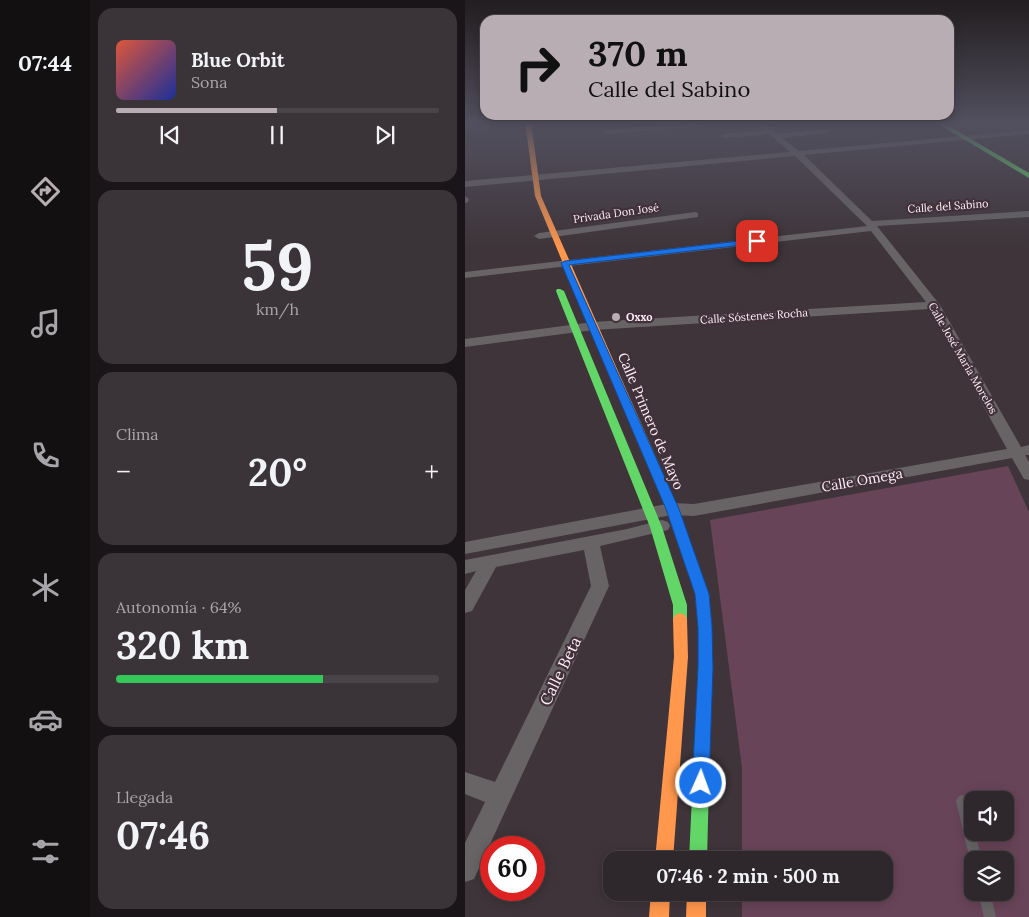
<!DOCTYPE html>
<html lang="es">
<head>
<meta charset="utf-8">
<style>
	:root { --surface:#2e272b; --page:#3a3337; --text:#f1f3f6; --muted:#a7a5a9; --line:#494447; --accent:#b8adb3 }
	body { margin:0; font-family:Lora,serif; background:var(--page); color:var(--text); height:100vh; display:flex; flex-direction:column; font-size:19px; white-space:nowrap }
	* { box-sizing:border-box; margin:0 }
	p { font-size:16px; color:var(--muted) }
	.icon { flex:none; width:28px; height:28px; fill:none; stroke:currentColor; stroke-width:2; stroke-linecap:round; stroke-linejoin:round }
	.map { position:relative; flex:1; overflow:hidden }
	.drawer { display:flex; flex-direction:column; gap:8px; padding:8px; background:#191518; width:375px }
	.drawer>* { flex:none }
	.guide { position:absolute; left:15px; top:15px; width:474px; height:105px; border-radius:15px; box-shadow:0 2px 12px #0003,0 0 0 1px var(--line); background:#b8adb3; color:#111; overflow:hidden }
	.buttons { position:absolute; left:499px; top:791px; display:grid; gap:10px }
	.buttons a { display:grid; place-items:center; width:50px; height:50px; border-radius:10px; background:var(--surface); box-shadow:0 2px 12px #0003,0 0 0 1px var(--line); font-size:25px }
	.speed { position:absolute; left:15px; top:836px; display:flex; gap:10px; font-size:25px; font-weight:700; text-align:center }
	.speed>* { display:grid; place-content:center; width:65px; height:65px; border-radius:50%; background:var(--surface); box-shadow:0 2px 12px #0003,0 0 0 1px var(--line); line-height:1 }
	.speed .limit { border:8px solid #d22; background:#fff; color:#111 }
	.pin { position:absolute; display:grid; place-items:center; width:42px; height:42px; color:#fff; margin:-21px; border-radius:10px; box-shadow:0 2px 8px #0006 }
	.me { position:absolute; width:55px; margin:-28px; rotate:2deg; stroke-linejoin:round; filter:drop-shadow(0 0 4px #0008) }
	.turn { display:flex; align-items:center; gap:18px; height:105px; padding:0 25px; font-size:22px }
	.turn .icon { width:65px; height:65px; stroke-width:2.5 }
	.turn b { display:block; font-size:35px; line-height:42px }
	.big { font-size:38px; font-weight:700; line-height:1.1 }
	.drawer .widget { flex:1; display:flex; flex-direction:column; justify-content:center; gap:8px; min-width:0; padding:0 18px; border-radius:15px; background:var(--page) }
	.drawer .dial { align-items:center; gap:0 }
	.dial b { font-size:65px; line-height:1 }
	.song { display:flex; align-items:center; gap:15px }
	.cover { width:60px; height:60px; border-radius:8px; background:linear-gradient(135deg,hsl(10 70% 55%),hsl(230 70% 35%)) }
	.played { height:5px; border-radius:2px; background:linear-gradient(90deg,var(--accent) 50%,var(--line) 50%) }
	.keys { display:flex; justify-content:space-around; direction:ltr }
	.heat { display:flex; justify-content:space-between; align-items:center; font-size:28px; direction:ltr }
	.charge { height:8px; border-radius:4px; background:linear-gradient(90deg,#34c759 64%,var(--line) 0) }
	.trip { position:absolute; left:138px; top:851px; width:290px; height:50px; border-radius:15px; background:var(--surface); box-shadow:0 2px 12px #0003,0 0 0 1px var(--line); font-weight:700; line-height:50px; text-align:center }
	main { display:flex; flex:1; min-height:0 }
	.menu { display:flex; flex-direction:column; width:90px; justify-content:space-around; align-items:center; background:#121011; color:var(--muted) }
	.menu .icon { width:35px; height:35px }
	.menu .active { color:var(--accent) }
	.menu b { font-size:22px; color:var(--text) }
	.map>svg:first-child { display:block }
</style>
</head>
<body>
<main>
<nav class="menu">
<b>07:44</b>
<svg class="icon active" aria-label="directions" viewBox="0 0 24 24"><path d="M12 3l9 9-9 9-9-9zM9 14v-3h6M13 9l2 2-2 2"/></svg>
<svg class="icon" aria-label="music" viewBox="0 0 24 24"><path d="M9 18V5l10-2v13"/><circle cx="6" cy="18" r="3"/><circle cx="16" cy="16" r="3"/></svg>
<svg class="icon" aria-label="phone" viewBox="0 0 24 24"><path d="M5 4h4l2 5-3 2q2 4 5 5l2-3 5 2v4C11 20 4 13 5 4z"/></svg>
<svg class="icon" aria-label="climate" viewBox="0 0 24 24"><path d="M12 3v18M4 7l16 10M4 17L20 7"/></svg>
<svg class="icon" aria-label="car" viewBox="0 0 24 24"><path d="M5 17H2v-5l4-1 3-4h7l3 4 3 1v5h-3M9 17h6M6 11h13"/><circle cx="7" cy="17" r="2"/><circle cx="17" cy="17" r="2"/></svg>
<svg class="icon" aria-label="filters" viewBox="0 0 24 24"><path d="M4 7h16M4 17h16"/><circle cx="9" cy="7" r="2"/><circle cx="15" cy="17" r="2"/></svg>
</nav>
<section class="drawer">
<div class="widget">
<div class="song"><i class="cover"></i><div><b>Blue Orbit</b><p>Sona</p></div></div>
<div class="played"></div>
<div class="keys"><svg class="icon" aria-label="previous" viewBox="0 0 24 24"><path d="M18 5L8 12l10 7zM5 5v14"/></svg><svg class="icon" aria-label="pause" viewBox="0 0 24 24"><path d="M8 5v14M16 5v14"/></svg><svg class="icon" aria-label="next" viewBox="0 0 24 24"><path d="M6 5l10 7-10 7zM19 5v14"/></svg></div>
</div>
<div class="widget dial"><b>59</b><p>km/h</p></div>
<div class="widget"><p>Clima</p>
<div class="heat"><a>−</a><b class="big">20°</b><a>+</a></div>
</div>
<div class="widget"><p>Autonomía · 64%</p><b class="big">320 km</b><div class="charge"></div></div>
<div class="widget"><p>Llegada</p><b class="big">07:46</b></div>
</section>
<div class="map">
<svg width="564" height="917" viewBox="0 0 564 917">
	<rect width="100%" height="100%" fill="#3e3439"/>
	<path fill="#684458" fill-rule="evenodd" d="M 543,466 L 564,512 L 564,917 L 277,917 L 277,893 L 419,892 L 419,860 L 277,860 L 277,768 L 245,520 ZM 508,800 L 540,800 L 540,832 L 508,832 ZM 508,860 L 540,860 L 540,892 L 508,892 Z"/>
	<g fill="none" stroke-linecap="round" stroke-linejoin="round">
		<g fill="#686466" fill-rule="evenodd">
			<path d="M 497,795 L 501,797 C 506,808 508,820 508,832 L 510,832 L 517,860 L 508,860 L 508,865 L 505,860 L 491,801 L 493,797 Z"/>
			<path d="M 513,892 L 525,892 L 531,917 L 519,917 Z"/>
		</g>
		<g fill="#686466" fill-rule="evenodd">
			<path d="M 243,122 L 273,122 L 270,124 L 142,134 L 138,132 L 142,130 Z"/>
			<path d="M 291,122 L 298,122 L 313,134 L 361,129 L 365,131 L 361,133 L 317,138 L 334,151 L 564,130 L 564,134 L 339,155 L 407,221 L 564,211 L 564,217 L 412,226 L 475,305 L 556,447 L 564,445 L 564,455 L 560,455 L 564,462 L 564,480 L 559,479 L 547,458 L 229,516 L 207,515 L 0,554 L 0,542 L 207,503 L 229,504 L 542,449 L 465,309 L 128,330 L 0,347 L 0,339 L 128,322 L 461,302 L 406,231 L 0,278 L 0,272 L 402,226 L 330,156 L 0,187 L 0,181 L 325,152 L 304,134 L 259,138 L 255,136 L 259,134 L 300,130 Z"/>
			<path d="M 0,196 L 4,199 L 3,202 L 0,203 Z"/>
			<path d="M 230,212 L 233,213 L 233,217 L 74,239 L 69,236 L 74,233 Z"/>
			<path d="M 197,520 L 203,522 L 205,526 L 203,530 L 135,546 L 144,586 L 9,879 L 0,882 L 0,843 L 20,802 L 0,794 L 0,772 L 30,782 L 126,586 L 119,550 L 31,567 L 7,611 L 0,613 L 0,590 L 11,571 L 0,574 L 0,560 L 162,529 Z"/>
		</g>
		<g fill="#63d668" fill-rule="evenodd">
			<path d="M 470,122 L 477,122 L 564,173 L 564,178 Z"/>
			<path d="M 92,289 L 95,289 L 99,291 L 197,527 L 222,605 L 222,619 L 220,623 L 215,625 L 210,623 L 208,619 L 208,605 L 185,527 L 91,291 Z"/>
			<path d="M 180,443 L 186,446 L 213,509 L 244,594 L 247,627 L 247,668 L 242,860 L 224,860 L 233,668 L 233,627 L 230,594 L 201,509 L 174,446 Z"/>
		</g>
		<g fill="#ff974d" fill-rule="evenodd">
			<path d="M 60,122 L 66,122 L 76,196 L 186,446 L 184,448 L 176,448 L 174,446 L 70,196 Z"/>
			<path d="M 215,613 L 220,615 L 222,619 L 223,657 L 208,860 L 190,860 L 209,657 L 208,619 L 210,615 Z"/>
			<path d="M 186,892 L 205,892 L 204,917 L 184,917 Z"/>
			<path d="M 222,892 L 241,892 L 241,917 L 221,917 Z"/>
		</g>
	</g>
	<linearGradient id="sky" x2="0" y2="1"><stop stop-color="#221d1f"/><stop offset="0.49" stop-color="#52505f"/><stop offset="1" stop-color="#52505f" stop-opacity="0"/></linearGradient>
	<rect width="564" height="250" fill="url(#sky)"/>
	<path fill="#1a73e8" stroke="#114b97" d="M 292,239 L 296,241 L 295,243 L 104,265 L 214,509 L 244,594 L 247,627 L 248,668 L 244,783 L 242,789 L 236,792 L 230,789 L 227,783 L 233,668 L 233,627 L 230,594 L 201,509 L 96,263 L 100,261 Z"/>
	<circle fill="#b8adb3" stroke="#42303a" stroke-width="2" cx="151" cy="317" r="5"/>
	<g text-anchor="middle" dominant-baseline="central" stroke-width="4.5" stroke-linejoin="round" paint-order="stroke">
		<g font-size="11" fill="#faeef4" stroke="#42303a">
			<text transform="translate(483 206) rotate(-4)">Calle del Sabino</text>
			<text transform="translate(151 213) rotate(-8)">Privada Don José</text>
			<text transform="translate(289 316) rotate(-4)">Calle Sóstenes Rocha</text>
			<text transform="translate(498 358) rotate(60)">Calle José María Morelos</text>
		</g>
		<g font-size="11" font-weight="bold" fill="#faeef4" stroke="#42303a" text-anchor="start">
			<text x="161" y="317">Oxxo</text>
		</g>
		<g font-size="14" fill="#faeef4" stroke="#42303a">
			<text transform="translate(186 421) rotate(67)">Calle Primero de Mayo</text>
			<text transform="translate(397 480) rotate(-10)">Calle Omega</text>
		</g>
		<g font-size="16" fill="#faeef4" stroke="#42303a">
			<text transform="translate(95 671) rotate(-64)">Calle Beta</text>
		</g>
	</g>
</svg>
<div class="buttons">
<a><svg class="icon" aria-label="sound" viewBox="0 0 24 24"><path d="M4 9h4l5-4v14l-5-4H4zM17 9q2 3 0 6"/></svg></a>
<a><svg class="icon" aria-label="layers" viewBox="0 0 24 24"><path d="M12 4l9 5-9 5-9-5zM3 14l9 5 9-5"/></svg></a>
</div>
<div class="speed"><div class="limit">60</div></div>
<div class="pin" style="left:292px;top:241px;background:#d93025"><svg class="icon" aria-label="arrive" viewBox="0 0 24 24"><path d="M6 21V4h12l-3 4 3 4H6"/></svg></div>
<svg class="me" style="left:236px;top:783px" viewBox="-20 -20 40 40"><circle r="17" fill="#1a73e8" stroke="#fff" stroke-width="3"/><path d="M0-11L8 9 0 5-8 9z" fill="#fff"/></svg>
<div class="trip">07:46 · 2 min · 500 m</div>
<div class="guide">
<div class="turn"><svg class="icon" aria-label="right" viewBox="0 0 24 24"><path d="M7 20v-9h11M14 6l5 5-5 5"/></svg><div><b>370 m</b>Calle del Sabino</div></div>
</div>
</div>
</main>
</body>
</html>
